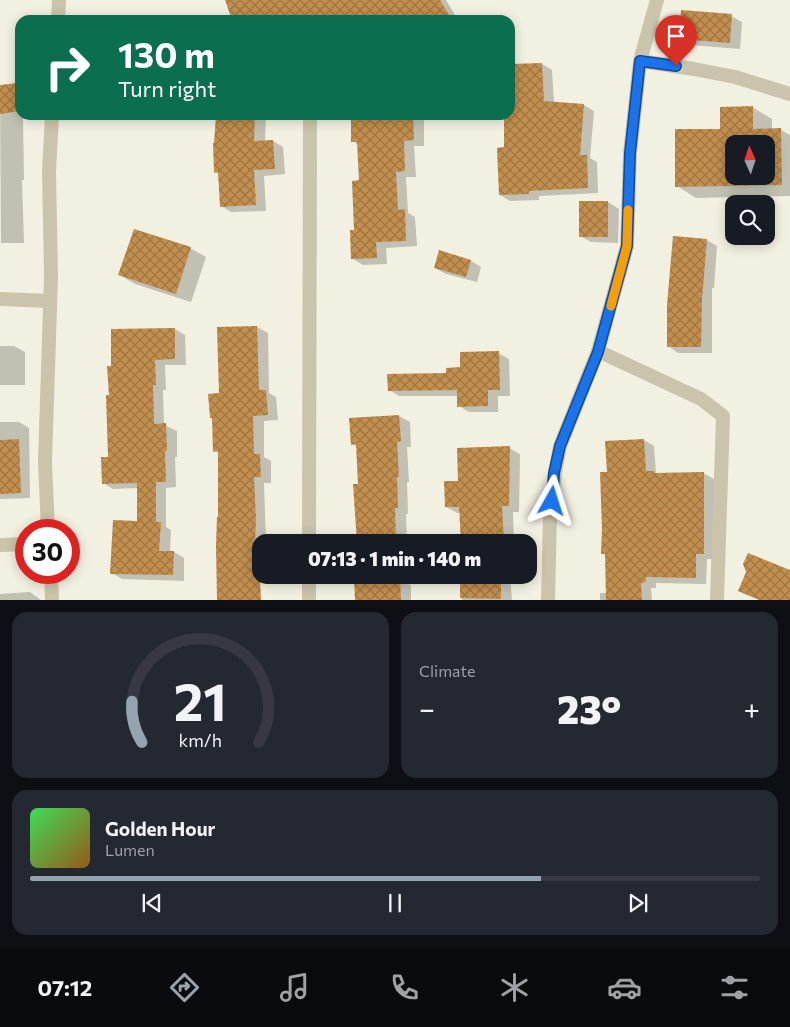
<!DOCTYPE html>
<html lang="en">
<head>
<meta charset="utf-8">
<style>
	:root { --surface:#171b24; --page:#242831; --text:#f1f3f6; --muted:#9ea1a6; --line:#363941; --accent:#93a4af }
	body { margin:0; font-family:Commissioner,sans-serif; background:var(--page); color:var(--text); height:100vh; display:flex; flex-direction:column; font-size:19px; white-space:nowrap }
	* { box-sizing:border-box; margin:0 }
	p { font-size:16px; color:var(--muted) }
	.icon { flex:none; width:28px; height:28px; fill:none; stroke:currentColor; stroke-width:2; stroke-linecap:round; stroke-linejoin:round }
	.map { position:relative; height:600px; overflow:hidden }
	.sheet { display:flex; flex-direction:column; gap:12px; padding:12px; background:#0d0f14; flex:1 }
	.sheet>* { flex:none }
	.hud { position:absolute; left:15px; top:15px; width:500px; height:105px; border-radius:15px; box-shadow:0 2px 12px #0003; background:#0b6e4f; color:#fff; overflow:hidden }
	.needle { width:32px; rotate:357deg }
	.fabs { position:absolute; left:725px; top:135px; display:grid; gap:10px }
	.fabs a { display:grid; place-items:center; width:50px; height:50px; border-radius:10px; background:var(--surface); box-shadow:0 2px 12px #0003; font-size:25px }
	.speed { position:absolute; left:15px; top:519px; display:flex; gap:10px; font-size:25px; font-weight:700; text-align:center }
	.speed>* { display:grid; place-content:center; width:65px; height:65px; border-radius:50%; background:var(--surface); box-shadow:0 2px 12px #0003; line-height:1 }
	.speed .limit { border:8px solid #d22; background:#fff; color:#111 }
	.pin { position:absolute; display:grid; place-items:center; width:42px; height:42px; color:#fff; margin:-51px -21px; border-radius:50% 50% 50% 0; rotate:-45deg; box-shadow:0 0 5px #0007 }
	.pin .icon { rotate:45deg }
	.me { position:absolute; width:55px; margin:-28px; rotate:6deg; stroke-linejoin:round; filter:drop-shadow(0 0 4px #0008) }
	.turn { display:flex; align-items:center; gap:18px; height:105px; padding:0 20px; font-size:22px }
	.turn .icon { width:65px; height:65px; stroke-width:2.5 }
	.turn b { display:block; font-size:35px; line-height:42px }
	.big { font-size:38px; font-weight:800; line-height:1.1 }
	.sheet .widget { flex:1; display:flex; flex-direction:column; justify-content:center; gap:8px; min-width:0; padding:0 18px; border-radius:15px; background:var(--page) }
	.sheet .dial { align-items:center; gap:0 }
	.dial svg { height:130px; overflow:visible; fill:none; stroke:var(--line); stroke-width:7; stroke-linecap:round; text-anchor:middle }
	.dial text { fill:var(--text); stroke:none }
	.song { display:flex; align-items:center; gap:15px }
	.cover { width:60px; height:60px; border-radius:8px; background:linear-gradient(135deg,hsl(130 70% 55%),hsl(30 70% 35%)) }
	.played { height:5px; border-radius:2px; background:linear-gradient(90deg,var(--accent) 70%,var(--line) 70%) }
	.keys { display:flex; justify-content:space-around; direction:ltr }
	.heat { display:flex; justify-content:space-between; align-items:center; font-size:28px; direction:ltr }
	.sheet .tiles { flex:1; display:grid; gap:12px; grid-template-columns:1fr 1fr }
	.widget:last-child { grid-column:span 2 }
	.trip { position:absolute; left:252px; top:534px; width:285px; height:50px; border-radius:15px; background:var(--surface); box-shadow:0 2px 12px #0003; font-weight:800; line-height:50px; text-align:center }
	.tab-bar { display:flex; height:80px; justify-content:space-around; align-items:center; background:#090b0e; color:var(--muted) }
	.tab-bar .icon { width:35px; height:35px }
	.tab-bar .current { color:var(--accent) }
	.tab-bar b { font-size:22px; color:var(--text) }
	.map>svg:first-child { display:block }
</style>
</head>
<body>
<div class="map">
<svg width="790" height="600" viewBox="0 0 790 600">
	<defs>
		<pattern id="building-cross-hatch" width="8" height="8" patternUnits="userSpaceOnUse" patternTransform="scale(1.25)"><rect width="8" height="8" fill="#c28f4e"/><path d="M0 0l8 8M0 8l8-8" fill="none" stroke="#9f7641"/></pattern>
	</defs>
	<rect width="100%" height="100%" fill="#f2f0e0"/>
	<g fill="#0003" fill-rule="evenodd">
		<path d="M 226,0 L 446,0 L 458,20 L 233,20 Z"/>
		<path d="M 731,16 L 742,22 L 740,49 L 690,45 L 680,38 Z"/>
		<path d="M 542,64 L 552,70 L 554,103 L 584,105 L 594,111 L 590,158 L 597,162 L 598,193 L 539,196 L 539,200 L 510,201 L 500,195 L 505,149 L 505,115 L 510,115 L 510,66 Z"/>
		<path d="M 16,84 L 20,86 L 20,115 L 28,116 L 23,116 L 24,180 L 22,180 L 24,243 L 1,243 L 0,86 Z"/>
		<path d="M 752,107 L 772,119 L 772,130 L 781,130 L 790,135 L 790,196 L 696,198 L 677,186 L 721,130 ZM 734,144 L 766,144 L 766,176 L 734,176 Z"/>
		<path d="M 217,115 L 266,115 L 265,141 L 273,141 L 283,147 L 285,174 L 264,176 L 266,211 L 231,212 L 221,206 L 219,174 L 215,172 Z"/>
		<path d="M 352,115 L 418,115 L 424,118 L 424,146 L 414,146 L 416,177 L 406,177 L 408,213 L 415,217 L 417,246 L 386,248 L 387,264 L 363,265 L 353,259 L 360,181 L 358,145 L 353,141 Z"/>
		<path d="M 608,202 L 619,209 L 618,243 L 591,242 L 580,236 Z"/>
		<path d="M 707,240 L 717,246 L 714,288 L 712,288 L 712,353 L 678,353 L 668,346 Z"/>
		<path d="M 190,248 L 206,257 L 191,302 L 135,284 L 120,275 Z"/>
		<path d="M 471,261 L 481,267 L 477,282 L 446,274 L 435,268 Z"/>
		<path d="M 257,327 L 268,333 L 269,393 L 276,397 L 278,420 L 264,421 L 264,457 L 271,461 L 271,483 L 264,483 L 266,542 L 261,542 L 261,575 L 264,575 L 264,583 L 228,582 L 219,453 L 214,451 L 214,419 L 211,418 L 220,394 Z"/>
		<path d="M 175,329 L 185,335 L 186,365 L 165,365 L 166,390 L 163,390 L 164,425 L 177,431 L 177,457 L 175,457 L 176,487 L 166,488 L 166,527 L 171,530 L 170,552 L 174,552 L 184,558 L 184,581 L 122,579 L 112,573 L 139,522 L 138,488 L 113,489 L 103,483 L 109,458 L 110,396 Z"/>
		<path d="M 0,346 L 14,346 L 25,352 L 25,385 L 0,385 Z"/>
		<path d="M 498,353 L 509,359 L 510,396 L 498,396 L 498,412 L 469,412 L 459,406 L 458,396 L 399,396 L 389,390 L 448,374 Z"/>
		<path d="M 399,416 L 410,422 L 411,447 L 407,447 L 409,482 L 407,482 L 408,514 L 406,514 L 407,542 L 358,542 L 354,485 L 359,485 L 358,447 L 352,444 Z"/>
		<path d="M 0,422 L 19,422 L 29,428 L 30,498 L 0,499 Z"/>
		<path d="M 644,440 L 654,446 L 656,473 L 703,473 L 714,479 L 714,559 L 707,559 L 706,584 L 656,583 L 656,588 L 651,588 L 652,600 L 600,600 L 600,593 L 607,593 L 606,555 L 602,553 L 609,473 Z"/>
		<path d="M 509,448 L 520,454 L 519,512 L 513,512 L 514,542 L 467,542 L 461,513 L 457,513 L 446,507 L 460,482 Z"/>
		<path d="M 355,575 L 408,575 L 408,584 L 411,585 L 411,600 L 356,600 Z"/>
		<path d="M 467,575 L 510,575 L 512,600 L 462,600 L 461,592 Z"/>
		<path d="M 30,592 L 41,600 L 0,600 L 0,594 Z"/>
	</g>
	<g fill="url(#building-cross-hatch)" fill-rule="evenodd">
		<path d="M 225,0 L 440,0 L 452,20 L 232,20 Z"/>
		<path d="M 681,10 L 732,14 L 730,43 L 679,39 Z"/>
		<path d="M 542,63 L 544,101 L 584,104 L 580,155 L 587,155 L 588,188 L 529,191 L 529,194 L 499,195 L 497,148 L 504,147 L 504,115 L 510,115 L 510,64 Z"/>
		<path d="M 17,83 L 20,111 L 0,114 L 0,85 Z"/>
		<path d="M 753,106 L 753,129 L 781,128 L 782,185 L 675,187 L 675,129 L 720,129 L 720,107 ZM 734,144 L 766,144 L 766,176 L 734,176 Z"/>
		<path d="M 216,115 L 255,115 L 254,141 L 273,140 L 275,169 L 254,170 L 256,205 L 220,207 L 218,172 L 214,173 L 213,143 L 214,143 Z"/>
		<path d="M 351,115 L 413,115 L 414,140 L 404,141 L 405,171 L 396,172 L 398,210 L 405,209 L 406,241 L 376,242 L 377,258 L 351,259 L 350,230 L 354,230 L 352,181 L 359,180 L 357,142 L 351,142 Z"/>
		<rect x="579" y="201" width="29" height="36"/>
		<path d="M 134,229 L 191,247 L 176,294 L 118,275 Z"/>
		<path d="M 673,236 L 707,239 L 702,300 L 701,347 L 667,347 L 667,305 Z"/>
		<path d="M 439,250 L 471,260 L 466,277 L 434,268 Z"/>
		<path d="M 257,326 L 259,390 L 266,390 L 268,415 L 253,416 L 254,454 L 260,454 L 261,477 L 254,477 L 256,520 L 255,540 L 253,540 L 254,578 L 260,578 L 261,600 L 217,600 L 216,546 L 217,517 L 218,517 L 218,451 L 213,452 L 212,418 L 210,418 L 208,394 L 219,393 L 217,327 Z"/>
		<path d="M 175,328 L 175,359 L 155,360 L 156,385 L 153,385 L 154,424 L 166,423 L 167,451 L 165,451 L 166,482 L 156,482 L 156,522 L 161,522 L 159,551 L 174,551 L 173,575 L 110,574 L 113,520 L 137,521 L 137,483 L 102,484 L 101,457 L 108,457 L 106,395 L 109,395 L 107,366 L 111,366 L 111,329 Z"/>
		<path d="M 499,351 L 500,390 L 488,390 L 488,406 L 457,407 L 457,390 L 388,391 L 387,374 L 446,373 L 446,368 L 460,367 L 460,352 Z"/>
		<path d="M 399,415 L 401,441 L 397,442 L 399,477 L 397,477 L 398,508 L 395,508 L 396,540 L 357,542 L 353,484 L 358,484 L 356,444 L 351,445 L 349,418 Z"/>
		<path d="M 19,439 L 21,493 L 0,494 L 0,440 Z"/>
		<path d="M 644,439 L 646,471 L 654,471 L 654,473 L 704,472 L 704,554 L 696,554 L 696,578 L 646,577 L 646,582 L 641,583 L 642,600 L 606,600 L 605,554 L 601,554 L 602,529 L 600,472 L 607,472 L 605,441 Z"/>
		<path d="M 510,446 L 509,506 L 502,506 L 504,542 L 461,542 L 459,507 L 445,507 L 444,481 L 458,481 L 457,448 Z"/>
		<path d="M 748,553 L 790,570 L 790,600 L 759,600 L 738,591 L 746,572 L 743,564 Z"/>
		<path d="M 460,575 L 501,575 L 501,599 L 460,598 Z"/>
		<path d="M 400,578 L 401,600 L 355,600 L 354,579 Z"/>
	</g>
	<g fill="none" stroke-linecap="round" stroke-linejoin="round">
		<g stroke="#cbc4ac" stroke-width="14">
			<path d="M 58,20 L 59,0"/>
			<path d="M 640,61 L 694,69 L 735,77 L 790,94"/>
			<path d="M 0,299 L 50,301"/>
			<path d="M 598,351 L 701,399 L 723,416 L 717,600"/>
			<path d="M 48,530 L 45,462 L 51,276 L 49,172 L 52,115"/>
			<path d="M 309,542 L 310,115"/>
			<path d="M 0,545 L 26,544"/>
			<path d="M 51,572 L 52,600"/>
			<path d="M 309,600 L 309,575"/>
			<path d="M 548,600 L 550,515 L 555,473 L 560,446 L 598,351 L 627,246 L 630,153 L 640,61 L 657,0"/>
		</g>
	</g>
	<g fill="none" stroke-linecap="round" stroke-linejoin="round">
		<g stroke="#114b97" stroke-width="12">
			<path id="route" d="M 552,501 L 554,473 L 560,446 L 598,352 L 627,246 L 630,153 L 640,61 L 676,66"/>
		</g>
		<use href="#route" stroke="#1a73e8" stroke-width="9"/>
		<path stroke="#f59e0b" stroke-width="9" d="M 611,306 L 627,246 L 628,210"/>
	</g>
</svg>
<div class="fabs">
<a><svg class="needle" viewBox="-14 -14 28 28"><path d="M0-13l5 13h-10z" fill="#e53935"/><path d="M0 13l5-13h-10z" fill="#9ea1a6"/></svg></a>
<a><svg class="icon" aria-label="search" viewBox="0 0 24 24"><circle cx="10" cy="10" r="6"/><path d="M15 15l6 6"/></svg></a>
</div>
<div class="speed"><div class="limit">30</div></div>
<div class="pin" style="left:676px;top:66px;background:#d93025"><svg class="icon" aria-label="arrive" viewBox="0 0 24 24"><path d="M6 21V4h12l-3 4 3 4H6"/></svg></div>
<svg class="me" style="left:552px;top:501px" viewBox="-20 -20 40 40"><path d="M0-17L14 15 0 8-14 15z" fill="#1a73e8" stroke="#fff" stroke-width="4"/></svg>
<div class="trip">07:13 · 1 min · 140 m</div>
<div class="hud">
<div class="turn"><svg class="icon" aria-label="right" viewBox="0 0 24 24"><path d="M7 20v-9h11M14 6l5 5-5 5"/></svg><div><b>130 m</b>Turn right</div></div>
</div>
</div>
<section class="sheet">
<div class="tiles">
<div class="widget dial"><svg viewBox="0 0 100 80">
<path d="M14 69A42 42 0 1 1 86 69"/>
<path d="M14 69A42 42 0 0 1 8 44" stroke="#93a4af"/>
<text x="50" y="56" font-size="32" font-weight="700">21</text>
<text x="50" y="72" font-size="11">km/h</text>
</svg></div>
<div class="widget"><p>Climate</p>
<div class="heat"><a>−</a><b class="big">23°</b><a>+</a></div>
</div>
<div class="widget">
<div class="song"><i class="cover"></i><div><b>Golden Hour</b><p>Lumen</p></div></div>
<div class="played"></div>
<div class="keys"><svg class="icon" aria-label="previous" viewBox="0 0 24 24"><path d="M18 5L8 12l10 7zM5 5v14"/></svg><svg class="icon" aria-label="pause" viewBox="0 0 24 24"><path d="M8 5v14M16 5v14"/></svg><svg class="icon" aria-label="next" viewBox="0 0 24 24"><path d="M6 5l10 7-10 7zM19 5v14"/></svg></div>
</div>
</div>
</section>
<nav class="tab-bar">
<b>07:12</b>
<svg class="icon current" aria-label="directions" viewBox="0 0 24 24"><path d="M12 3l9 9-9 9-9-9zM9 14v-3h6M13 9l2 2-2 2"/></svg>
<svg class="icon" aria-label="music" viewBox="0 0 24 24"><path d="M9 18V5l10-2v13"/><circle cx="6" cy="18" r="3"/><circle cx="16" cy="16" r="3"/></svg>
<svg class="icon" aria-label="phone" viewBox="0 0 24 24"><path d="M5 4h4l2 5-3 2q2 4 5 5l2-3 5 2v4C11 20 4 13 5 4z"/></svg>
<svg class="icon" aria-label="climate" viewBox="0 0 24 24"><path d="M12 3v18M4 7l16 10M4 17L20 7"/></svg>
<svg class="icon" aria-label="car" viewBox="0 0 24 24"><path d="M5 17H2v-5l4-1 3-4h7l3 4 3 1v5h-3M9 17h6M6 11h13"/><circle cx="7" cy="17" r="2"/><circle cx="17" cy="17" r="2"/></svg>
<svg class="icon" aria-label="filters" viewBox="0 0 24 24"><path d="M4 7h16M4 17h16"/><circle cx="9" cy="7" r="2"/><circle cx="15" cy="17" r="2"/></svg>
</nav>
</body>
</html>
